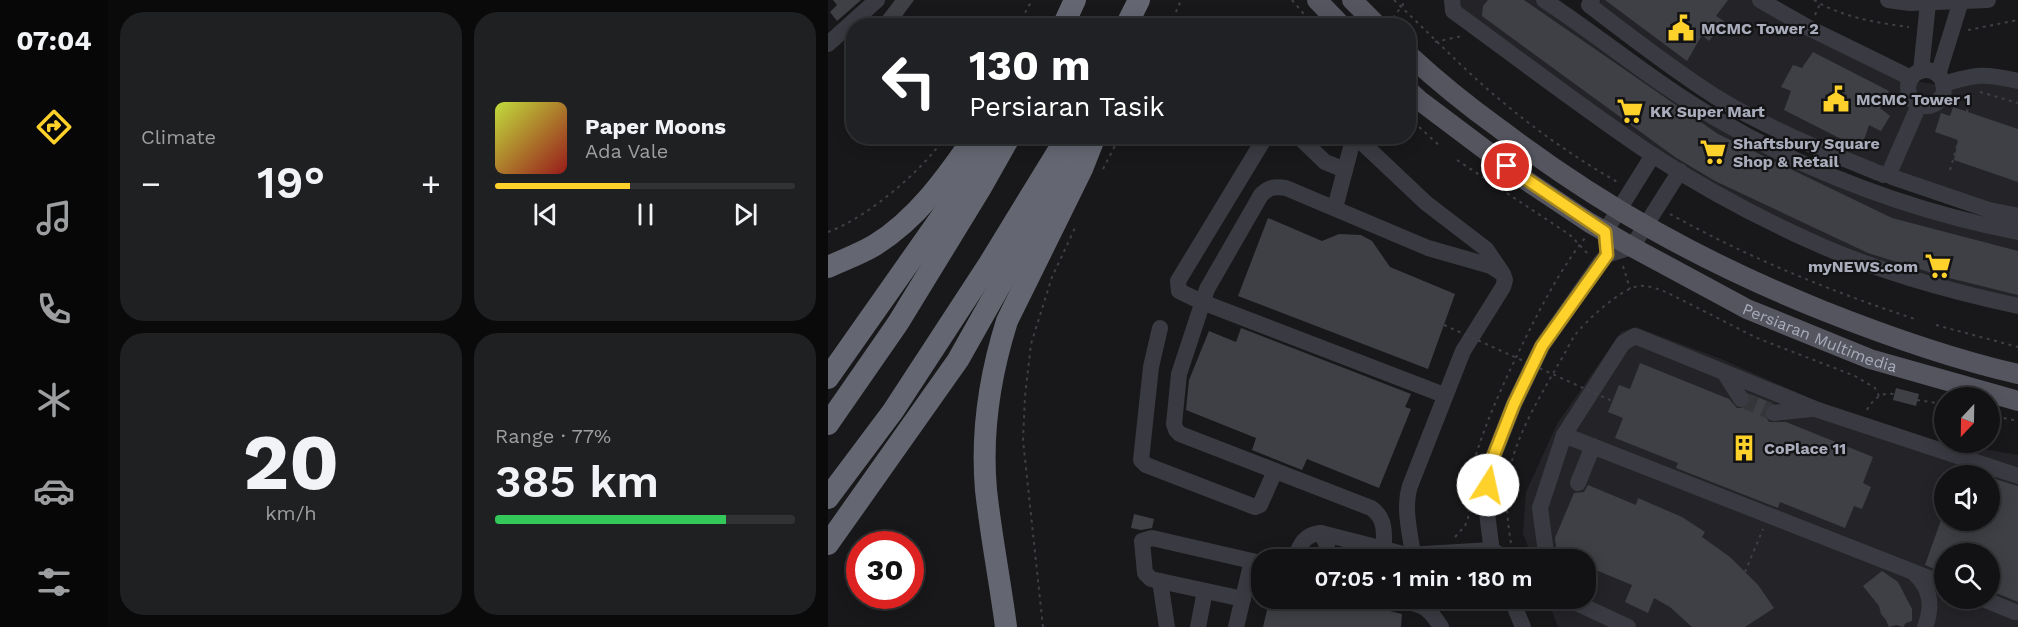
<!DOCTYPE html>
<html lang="en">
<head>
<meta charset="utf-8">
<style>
	:root { --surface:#121214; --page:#1f2022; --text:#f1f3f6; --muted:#9c9ea0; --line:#313234; --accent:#ffd12b }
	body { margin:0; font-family:"Work Sans",sans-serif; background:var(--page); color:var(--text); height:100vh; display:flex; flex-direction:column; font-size:22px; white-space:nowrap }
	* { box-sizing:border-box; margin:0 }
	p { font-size:20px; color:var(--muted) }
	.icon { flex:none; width:33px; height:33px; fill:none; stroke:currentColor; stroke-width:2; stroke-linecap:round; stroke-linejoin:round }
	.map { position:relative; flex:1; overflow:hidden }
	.panel { display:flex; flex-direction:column; gap:12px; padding:12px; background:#0a0a0b; width:720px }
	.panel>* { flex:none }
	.guide { position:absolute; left:18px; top:18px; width:570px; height:126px; border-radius:24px; box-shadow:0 3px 15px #0003,0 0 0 2px var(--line); background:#202124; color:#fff; overflow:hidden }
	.needle { width:39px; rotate:202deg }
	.controls { position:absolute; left:1106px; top:387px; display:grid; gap:12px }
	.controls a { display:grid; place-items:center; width:66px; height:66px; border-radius:50%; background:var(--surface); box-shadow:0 3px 15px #0003,0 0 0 2px var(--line); font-size:30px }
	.speed { position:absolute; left:18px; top:531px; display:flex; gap:12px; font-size:30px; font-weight:700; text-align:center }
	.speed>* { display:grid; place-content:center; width:78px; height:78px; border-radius:50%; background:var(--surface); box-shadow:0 3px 15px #0003,0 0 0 2px var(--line); line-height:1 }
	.speed .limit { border:9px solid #d22; background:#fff; color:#111 }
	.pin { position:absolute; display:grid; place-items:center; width:51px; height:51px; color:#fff; margin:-26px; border:3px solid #fff; border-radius:50%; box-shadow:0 2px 6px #0007 }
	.me { position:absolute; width:66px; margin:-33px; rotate:10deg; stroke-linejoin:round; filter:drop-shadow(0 0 4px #0008) }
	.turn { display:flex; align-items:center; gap:21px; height:126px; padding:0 24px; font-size:27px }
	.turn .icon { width:78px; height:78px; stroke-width:2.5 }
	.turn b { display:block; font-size:42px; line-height:51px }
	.big { font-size:45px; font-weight:600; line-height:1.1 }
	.panel .widget { flex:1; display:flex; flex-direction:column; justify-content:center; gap:9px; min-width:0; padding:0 21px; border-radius:24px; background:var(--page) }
	.panel .dial { align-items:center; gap:0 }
	.dial b { font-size:78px; line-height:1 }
	.song { display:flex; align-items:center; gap:18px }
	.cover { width:72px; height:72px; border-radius:9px; background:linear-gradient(135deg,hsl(70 70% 55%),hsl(0 70% 35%)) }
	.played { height:6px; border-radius:3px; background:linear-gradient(90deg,var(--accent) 45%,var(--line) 45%) }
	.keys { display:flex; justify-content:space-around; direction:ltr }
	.heat { display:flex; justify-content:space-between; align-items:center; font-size:33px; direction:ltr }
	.charge { height:9px; border-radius:4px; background:linear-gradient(90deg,#34c759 77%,var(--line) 0) }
	.panel .tiles { flex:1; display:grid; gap:12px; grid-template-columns:repeat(2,1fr) }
	.trip { position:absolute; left:423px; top:549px; width:345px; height:60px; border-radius:24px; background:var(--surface); box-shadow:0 3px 15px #0003,0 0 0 2px var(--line); font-weight:600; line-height:60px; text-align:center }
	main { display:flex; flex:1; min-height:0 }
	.tabs { display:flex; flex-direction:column; width:108px; justify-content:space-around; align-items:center; background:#070708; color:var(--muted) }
	.tabs .icon { width:42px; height:42px }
	.tabs .current { color:var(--accent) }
	.tabs b { font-size:27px; color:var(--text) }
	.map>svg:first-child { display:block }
</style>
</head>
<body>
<main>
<nav class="tabs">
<b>07:04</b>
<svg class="icon current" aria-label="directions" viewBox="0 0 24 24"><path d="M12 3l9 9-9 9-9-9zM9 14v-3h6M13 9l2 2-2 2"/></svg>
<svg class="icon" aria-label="music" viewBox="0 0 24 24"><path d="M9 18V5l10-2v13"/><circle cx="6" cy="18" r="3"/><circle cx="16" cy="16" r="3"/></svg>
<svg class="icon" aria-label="phone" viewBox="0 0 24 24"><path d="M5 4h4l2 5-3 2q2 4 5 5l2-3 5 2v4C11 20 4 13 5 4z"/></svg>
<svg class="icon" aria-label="climate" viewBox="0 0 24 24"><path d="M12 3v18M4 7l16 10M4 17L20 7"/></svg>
<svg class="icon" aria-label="car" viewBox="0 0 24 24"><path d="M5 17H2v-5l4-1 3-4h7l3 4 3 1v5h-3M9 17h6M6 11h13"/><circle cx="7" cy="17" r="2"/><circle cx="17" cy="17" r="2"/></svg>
<svg class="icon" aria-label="filters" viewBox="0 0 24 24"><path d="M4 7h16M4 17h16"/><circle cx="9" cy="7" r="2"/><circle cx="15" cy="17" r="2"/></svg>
</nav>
<section class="panel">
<div class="tiles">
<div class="widget"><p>Climate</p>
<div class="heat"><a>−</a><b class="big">19°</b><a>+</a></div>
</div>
<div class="widget">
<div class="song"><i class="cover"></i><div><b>Paper Moons</b><p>Ada Vale</p></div></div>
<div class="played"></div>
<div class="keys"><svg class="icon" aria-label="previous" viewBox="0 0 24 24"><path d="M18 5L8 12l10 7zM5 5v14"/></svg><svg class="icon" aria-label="pause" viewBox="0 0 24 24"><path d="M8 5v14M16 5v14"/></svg><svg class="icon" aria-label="next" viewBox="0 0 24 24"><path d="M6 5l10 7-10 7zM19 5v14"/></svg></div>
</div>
<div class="widget dial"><b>20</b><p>km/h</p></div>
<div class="widget"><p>Range · 77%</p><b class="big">385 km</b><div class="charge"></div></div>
</div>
</section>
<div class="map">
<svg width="1190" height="627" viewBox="0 0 1190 627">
	<rect width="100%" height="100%" fill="#18181a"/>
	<g fill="#242428" fill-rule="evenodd">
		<path d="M 627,0 L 709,0 L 897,129 L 1190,237 L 1190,302 L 1043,262 L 861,173 L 628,8 Z"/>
		<path d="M 773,0 L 925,0 L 1078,79 L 1120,87 L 1146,79 L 1190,85 L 1190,209 L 1161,203 L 980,140 L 891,91 L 770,5 Z"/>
		<path d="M 808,327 L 893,359 L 984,399 L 1065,429 L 1112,442 L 1190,455 L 1190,627 L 730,627 L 719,599 L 758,598 L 758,560 L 705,559 L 695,534 L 698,492 L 729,424 L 793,332 ZM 1116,476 L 1161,476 L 1161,520 L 1116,520 ZM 1116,554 L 1161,554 L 1161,598 L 1116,598 Z"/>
	</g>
	<g fill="#3f4045">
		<path d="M 5,0 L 33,0 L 9,21 L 2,12 L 9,5 Z"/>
		<path d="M 67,0 L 86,0 L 67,26 L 47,26 Z"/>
		<path d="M 660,0 L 696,0 L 890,134 L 1064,218 L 1190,251 L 1190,295 L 1117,277 L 1040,253 L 887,181 L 847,157 L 654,16 L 655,6 Z"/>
		<path d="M 777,0 L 900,0 L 888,16 L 896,21 L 881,41 L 874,35 L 859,61 Z"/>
		<path d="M 985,52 L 1061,91 L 1052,108 L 1062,116 L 1053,131 L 1041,125 L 1033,149 L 956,110 L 963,91 L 953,87 L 965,65 L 974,68 Z"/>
		<path d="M 1125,107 L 1190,129 L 1190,182 L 1126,160 L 1130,140 L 1107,132 L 1113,113 L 1122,116 Z"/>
		<path d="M 440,218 L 494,241 L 511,234 L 533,235 L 544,241 L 562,267 L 627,294 L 600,369 L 410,296 Z"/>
		<path d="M 413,328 L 583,394 L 577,407 L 583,409 L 551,488 L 479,459 L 474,470 L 424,450 L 428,438 L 358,410 L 361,380 L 381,331 L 408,342 Z"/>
		<path d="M 812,363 L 901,399 L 909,408 L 919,408 L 922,403 L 922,394 L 944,403 L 937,408 L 936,414 L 941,422 L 958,422 L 1045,457 L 1035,483 L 1043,487 L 1034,509 L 1026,506 L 1017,528 L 952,502 L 950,508 L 848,468 L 850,463 L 787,438 L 795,418 L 780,412 L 791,385 L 802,389 Z"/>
		<path d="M 1068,388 L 1091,394 L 1088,406 L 1065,400 Z"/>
		<path d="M 1167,479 L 1190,486 L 1190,602 L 1161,590 L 1161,554 L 1116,554 L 1116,573 L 1097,565 L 1113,520 L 1161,520 L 1161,488 L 1164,489 Z"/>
		<path d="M 760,485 L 808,505 L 810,498 L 854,517 L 877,532 L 874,537 L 902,557 L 930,585 L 946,608 L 917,627 L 864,627 L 842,607 L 826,598 L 820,613 L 797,602 L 804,585 L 758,566 L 758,560 L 741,560 L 729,555 L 727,538 L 746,493 L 756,492 Z"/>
		<path d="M 306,514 L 326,519 L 324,528 L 313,530 L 303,528 Z"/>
		<path d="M 1054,571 L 1070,582 L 1084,609 L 1084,621 L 1078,623 L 1075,627 L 1068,625 L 1061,627 L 1058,620 L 1053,614 L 1051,606 L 1035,586 Z"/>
		<path d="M 442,598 L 509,598 L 574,614 L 573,627 L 435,627 Z"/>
	</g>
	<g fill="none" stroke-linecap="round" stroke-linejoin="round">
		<path stroke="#35363a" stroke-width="16" stroke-dasharray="16 8" stroke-linecap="butt" d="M 913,399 L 946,413"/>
		<g stroke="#3e4047" stroke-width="2" stroke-dasharray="3 4.5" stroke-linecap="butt">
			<path d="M 464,0 L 486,26"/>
			<path d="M 566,0 C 603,35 638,72 677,104 C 713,134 751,160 791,183"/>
			<path d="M 986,0 C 1013,17 1050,23 1081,27"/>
			<path d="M 987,15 L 992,4"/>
			<path d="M 565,18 L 578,0"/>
			<path d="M 190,26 L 204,0"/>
			<path d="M 342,26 L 353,0"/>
			<path d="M 1140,30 L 1190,20"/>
			<path d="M 607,42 L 634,36"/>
			<path d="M 1152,92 L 1190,103"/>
			<path d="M 580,117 L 612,146"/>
			<path d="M 629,160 L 742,235 L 760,254"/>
			<path d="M 275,169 L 292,136"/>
			<path d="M 1122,170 L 1144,94"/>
			<path d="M 842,214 C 921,258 1004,292 1090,320"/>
			<path d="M 0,232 C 40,217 93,172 118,136"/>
			<path d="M 795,266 L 802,289"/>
			<path d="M 1108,325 L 1190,347"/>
			<path d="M 1089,400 L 1116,404"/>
			<path d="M 1039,410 C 1045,399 1053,392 1066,394"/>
			<path d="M 1161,415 L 1190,421"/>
			<path d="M 648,455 C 660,416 678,378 696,341 C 714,305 732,270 757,238"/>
			<path d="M 627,537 L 637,526 L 640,518 L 645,466"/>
			<path d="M 683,543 C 678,515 677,486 685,457 C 695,424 714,393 731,363 C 737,354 741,344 747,335 C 758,321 793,288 811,286 C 820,285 830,289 838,292 L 929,338 L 1027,376 L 1047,388 L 1051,396"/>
			<path d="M 917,572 L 935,529"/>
			<path d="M 215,627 L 195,440 L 197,396 L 203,344 L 224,277 L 247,228"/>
		</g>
		<g stroke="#3a3b42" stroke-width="16">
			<path d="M 624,0 L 625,11 C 691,59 756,109 823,154 C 875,188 931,218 987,243 C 1051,272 1121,291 1190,306"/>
			<path d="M 716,0 C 774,38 828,84 889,119 C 982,173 1084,211 1190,232"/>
			<path d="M 764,0 L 761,5 C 803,37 844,69 888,97 C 940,129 999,152 1056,175"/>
			<path d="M 932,0 L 981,28 L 1083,78"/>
			<path d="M 1060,0 L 1082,3 L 1160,0"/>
			<path d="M 0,44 L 49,0"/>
			<circle cx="1098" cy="88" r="18"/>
			<path d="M 1093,71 L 1100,3"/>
			<path d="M 1110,75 L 1133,1"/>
			<path d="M 1115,84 C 1149,74 1155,73 1190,81"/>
			<path d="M 438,136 L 350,281 L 351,291 L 374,302 L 616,395"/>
			<path d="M 470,136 L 497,162 L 517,170"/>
			<path d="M 527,136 L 598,203 L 658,249 L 673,271"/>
			<path d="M 1063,169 L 1091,105"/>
			<path d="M 1064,177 L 1161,210 L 1190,216"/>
			<path d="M 507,208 L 526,136"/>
			<path d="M 778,242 L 777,232 L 825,155"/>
			<path d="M 332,328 L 323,367 L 313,460 L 318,465 L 427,507 L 432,505 L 447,471"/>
			<path d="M 896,372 L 913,399"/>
			<path d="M 946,413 L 983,409"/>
			<path d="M 736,435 L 1116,584"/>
			<path d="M 750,483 L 765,446"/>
			<path d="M 493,533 L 499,545 L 496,560"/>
			<path d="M 556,549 C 556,533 558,518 543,508 L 352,434 L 348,430 L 346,424 L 351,374 L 379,289 L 433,195 C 441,187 447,186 458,188 L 600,248 L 663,266 L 675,274 L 677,280 L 675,287 L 635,351 L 582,486 C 575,508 582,532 585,555"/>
			<path d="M 466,560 C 472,545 476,534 493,533 L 579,555 L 664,550 L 672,555"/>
			<path d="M 665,560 L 658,505 L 662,465 L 686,404 L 714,346 L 772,263 L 779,255 L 804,247 L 852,171"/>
			<path d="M 719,560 L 712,508 L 736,435 L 795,343 L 807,336 L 987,409 L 1190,476"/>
			<path d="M 1087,574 C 1103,589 1105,606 1097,627"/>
			<path d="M 332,581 L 415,599"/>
			<path d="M 563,598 C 590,605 597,601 613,627"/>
			<path d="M 683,598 L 695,627"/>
			<path d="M 738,598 L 800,627"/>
			<path d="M 1153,598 L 1187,612"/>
			<path d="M 339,627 L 332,581 L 323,579 L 317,573 L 314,541 L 324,538 L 424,561"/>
			<path d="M 370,627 L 377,591"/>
			<path d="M 408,627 L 424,561 L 433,563"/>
		</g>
		<g stroke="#54555f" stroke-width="20">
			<path d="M 489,0 L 514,26"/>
			<path d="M 524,0 L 550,26"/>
			<path d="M 580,54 C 609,81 640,106 672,129 C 775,207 876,263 996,311 C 1059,336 1124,359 1190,374"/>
			<path id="s1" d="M 580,90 L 591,100 L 696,179 L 762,223 L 804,247 L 919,309 L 1042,359 L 1190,401"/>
		</g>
		<g stroke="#646671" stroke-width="22">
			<path d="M 235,26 L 247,0"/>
			<path d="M 298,26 L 311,0"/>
			<path d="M 0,267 C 15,260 32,254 47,245 C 89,219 119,177 147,136"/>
			<path d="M 0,378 L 130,193 L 164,136"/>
			<path d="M 0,424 L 70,323 L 152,189 L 182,136"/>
			<path d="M 0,498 L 65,411 L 161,264 L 229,153"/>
			<path d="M 0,544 L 130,360 L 218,204 L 235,169 L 244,136"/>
			<path d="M 178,627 C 172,581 163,536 158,490 C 153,433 162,375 179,321 L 254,169 L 267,136"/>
		</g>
		<path stroke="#3e4047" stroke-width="2" stroke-dasharray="3 4.5" stroke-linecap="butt" d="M 616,325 L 784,401"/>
	</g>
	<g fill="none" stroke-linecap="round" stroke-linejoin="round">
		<g stroke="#a6881c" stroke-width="15">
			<path id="route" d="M 660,485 L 662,465 L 686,404 L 714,346 L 779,255 L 777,232 L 679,166"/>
		</g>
		<use href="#route" stroke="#ffd12b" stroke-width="10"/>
	</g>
	<defs>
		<g id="civic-bare" transform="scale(2.07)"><path d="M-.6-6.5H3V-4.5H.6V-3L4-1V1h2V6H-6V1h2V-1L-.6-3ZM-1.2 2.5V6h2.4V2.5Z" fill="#ffd12b" stroke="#131315" stroke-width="2.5" paint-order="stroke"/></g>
		<g id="supermarket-bare" transform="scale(2.07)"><path d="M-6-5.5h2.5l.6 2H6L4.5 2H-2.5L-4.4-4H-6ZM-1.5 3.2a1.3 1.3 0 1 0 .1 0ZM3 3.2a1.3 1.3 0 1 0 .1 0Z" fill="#ffd12b" stroke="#131315" stroke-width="2.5" paint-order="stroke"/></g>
		<g id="building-bare" transform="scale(2.07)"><path d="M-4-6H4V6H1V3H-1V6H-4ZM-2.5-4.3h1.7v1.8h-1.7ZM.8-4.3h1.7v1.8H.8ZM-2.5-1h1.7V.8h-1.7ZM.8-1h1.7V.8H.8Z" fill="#ffd12b" stroke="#131315" stroke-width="2.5" paint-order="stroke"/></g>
	</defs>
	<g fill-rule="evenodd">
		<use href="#civic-bare" x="853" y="28"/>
		<use href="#civic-bare" x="1008" y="99"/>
		<use href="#supermarket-bare" x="802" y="111"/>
		<use href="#supermarket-bare" x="885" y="152"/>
		<use href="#supermarket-bare" x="1110" y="266"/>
		<use href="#building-bare" x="916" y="448"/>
	</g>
	<g text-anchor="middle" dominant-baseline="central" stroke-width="4.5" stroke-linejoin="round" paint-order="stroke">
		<g font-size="16" font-weight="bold" fill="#a9acbb" stroke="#131315" text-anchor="start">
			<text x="873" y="28">MCMC Tower 2</text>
			<text x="1028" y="99">MCMC Tower 1</text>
			<text x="822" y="111">KK Super Mart</text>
			<text x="905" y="143">Shaftsbury Square<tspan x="905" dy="18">Shop &amp; Retail</tspan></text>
			<text x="1090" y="266" text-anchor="end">myNEWS.com</text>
			<text x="936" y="448">CoPlace 11</text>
		</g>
		<g font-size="16" fill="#a9acbb" stroke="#131315">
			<text stroke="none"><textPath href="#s1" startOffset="483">Persiaran Multimedia</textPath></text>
		</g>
	</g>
</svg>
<div class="controls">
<a><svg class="needle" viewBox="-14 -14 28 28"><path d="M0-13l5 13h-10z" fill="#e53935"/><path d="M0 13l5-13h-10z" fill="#9c9ea0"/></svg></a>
<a><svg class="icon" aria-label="sound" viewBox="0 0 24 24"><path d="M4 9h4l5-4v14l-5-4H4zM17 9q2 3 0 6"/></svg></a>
<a><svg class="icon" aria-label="search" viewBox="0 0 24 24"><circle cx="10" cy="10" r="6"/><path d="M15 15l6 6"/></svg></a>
</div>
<div class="speed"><div class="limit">30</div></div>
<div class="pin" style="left:679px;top:166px;background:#d93025"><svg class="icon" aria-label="arrive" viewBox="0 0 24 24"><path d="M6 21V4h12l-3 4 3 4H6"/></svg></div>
<svg class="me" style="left:660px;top:485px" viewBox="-20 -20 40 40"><circle r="19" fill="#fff"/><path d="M0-13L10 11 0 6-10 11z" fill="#ffd12b"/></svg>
<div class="trip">07:05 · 1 min · 180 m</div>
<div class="guide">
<div class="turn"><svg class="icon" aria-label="left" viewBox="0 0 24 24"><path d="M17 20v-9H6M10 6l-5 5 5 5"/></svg><div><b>130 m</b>Persiaran Tasik</div></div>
</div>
</div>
</main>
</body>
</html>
